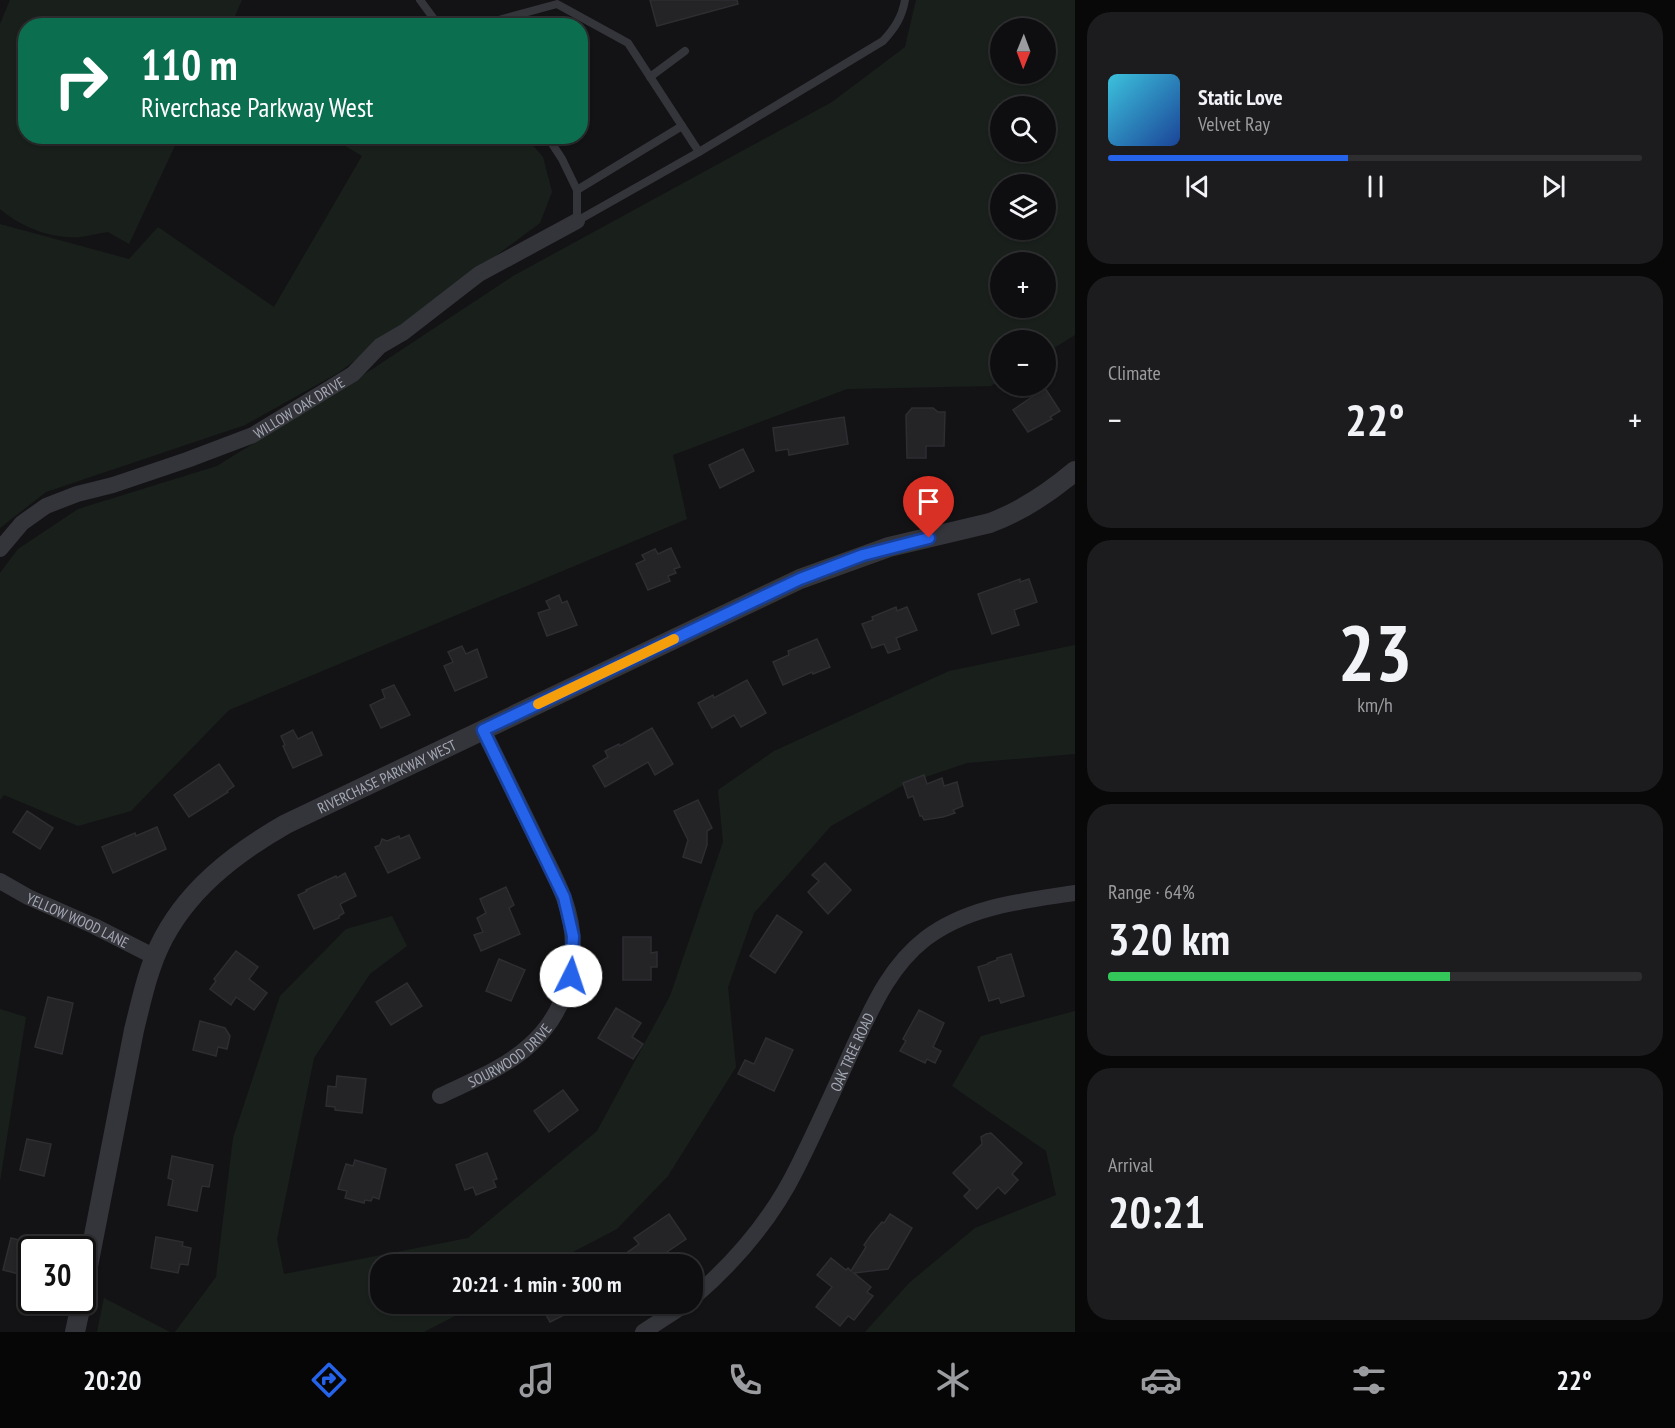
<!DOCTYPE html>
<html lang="en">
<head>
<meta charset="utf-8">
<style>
	:root { --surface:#0e0e10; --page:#1c1c1e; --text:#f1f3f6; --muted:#9b9c9f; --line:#2e2e30; --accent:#2563eb }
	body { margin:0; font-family:"PT Sans Narrow",sans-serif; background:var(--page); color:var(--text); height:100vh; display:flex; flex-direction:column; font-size:22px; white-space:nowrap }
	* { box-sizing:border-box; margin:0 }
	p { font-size:20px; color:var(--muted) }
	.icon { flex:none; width:33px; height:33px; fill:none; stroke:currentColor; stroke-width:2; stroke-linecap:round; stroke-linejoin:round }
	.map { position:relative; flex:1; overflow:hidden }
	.sheet { display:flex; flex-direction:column; gap:12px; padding:12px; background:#080809; width:600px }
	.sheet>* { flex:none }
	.hud { position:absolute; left:18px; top:18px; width:570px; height:126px; border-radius:24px; box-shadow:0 2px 4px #0004,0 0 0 2px var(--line); background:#0b6e4f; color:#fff; overflow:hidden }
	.needle { width:39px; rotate:181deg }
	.buttons { position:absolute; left:990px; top:18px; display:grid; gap:12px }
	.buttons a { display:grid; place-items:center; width:66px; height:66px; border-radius:50%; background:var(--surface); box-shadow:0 2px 4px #0004,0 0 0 2px var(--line); font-size:30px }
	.speed { position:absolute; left:18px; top:1236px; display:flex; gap:12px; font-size:30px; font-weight:700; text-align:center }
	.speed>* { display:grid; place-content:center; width:78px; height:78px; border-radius:50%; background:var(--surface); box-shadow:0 2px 4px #0004,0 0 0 2px var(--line); line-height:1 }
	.speed .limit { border:3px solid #111; border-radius:9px; background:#fff; color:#111 }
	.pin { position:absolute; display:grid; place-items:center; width:51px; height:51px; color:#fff; margin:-62px -26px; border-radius:50% 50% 50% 0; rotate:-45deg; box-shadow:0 0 6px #0007 }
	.pin .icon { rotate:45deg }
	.me { position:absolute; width:66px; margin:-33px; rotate:4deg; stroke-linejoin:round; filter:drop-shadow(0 0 4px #0008) }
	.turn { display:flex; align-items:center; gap:21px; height:126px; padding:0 24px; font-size:27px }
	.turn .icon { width:78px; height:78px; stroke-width:2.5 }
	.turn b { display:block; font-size:42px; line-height:51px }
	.big { font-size:45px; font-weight:600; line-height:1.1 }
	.sheet .tile { flex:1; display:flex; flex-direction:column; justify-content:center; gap:9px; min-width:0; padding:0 21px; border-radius:24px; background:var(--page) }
	.sheet .dial { align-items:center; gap:0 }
	.dial b { font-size:78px; line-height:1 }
	.song { display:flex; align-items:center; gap:18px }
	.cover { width:72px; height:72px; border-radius:9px; background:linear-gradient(135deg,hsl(190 70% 55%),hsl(220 70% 35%)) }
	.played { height:6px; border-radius:3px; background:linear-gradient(90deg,var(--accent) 45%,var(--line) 45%) }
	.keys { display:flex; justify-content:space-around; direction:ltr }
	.heat { display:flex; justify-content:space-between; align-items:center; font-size:33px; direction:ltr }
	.charge { height:9px; border-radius:4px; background:linear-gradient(90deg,#34c759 64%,var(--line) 0) }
	.trip { position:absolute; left:370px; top:1254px; width:333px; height:60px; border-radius:24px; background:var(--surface); box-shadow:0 2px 4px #0004,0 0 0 2px var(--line); font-weight:600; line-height:60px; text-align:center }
	.tab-bar { display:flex; height:96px; justify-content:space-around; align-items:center; background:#060606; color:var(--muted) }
	.tab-bar .icon { width:42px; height:42px }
	.tab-bar .current { color:var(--accent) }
	.tab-bar b { font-size:27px; color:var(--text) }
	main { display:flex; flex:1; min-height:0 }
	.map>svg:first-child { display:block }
</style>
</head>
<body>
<main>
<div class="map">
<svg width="1075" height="1332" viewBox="0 0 1075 1332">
	<rect width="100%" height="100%" fill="#131315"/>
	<g fill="#19201b" fill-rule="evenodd">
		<path d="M 10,0 L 242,0 L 231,25 L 26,26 L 26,136 L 179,137 L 129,244 L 108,232 C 99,233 89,236 80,237 C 51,239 21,227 0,209 L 0,24 Z"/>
		<path d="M 916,0 L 1075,0 L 1075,335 L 1046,353 L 1046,340 L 1000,340 L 1000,380 L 991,386 L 847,389 L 673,455 L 687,519 L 229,710 L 131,811 L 78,826 L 4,795 L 0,800 L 0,573 L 18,549 L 78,509 L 217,466 L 374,368 L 513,276 L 832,102 L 905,47 ZM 1000,28 L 1046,28 L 1046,74 L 1000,74 ZM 1000,106 L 1046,106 L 1046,152 L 1000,152 ZM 1000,184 L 1046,184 L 1046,230 L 1000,230 ZM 1000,262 L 1046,262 L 1046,308 L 1000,308 Z"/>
		<path d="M 330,137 L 526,137 L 543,157 L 552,192 L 540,223 L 338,373 L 245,425 L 46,492 L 0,528 L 0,224 L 129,259 L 158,227 L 274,307 L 362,156 Z"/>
		<path d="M 1075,645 L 1075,754 L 967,763 L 905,784 L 831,826 L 754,913 L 728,987 L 736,1067 L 668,1176 L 617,1229 L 550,1264 L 381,1264 L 381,1304 L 478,1304 L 424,1332 L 175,1332 L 216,1277 L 233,1138 L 280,996 L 346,929 L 392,916 L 407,946 L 370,974 L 314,1058 L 277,1239 L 284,1274 L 468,1238 L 597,1131 L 670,996 L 723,842 L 718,790 L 774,751 L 949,671 Z"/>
		<path d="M 0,1009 L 26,1017 L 0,1181 Z"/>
		<path d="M 1075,1011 L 1075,1332 L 865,1332 L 909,1283 L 975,1228 L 1056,1195 L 1046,1151 L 952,1086 L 981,1036 Z"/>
		<path d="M 104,1298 L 170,1332 L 97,1332 Z"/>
	</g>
	<g fill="#242326" stroke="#2e2d31" stroke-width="1.5">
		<path d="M 650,0 L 737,0 L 738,4 L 657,26 Z"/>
		<path d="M 1045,388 L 1060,411 L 1050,417 L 1052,419 L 1028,432 L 1013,410 Z"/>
		<path d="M 912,408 L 933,408 L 938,412 L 945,412 L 944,446 L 926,446 L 926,458 L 907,458 L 906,415 Z"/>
		<path d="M 844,417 L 848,444 L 789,455 L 788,449 L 776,451 L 773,428 Z"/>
		<path d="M 743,449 L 754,471 L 720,488 L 709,465 Z"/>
		<path d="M 671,548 L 680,567 L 674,569 L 676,573 L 668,576 L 670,581 L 648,590 L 636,564 L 645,560 L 642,555 L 655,549 L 658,554 Z"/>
		<path d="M 1020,579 L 1020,582 L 1029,579 L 1037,602 L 1014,610 L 1019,625 L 992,634 L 978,594 Z"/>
		<path d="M 559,595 L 562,603 L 567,601 L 577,625 L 547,636 L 538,613 L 550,609 L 546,601 Z"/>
		<path d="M 896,607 L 897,611 L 907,607 L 917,630 L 896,638 L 900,649 L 888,653 L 884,644 L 872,648 L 862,624 L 873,620 L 872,617 Z"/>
		<path d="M 817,639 L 830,667 L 813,674 L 812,672 L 783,685 L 773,662 L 789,655 L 788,651 Z"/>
		<path d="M 462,646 L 466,654 L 477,649 L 487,677 L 455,691 L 444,666 L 453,662 L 448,652 Z"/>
		<path d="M 747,680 L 766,713 L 741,727 L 734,715 L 712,728 L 698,703 L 713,695 L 714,698 Z"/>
		<path d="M 394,685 L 410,715 L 381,728 L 370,705 L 385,698 L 382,690 Z"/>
		<path d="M 652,728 L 673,764 L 655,775 L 648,762 L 605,787 L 593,766 L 608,757 L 605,751 L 619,744 L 620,746 Z"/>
		<path d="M 293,730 L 298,739 L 312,732 L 322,755 L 293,768 L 283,746 L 285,745 L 281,736 Z"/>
		<path d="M 219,764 L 234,786 L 227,791 L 228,792 L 189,817 L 174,795 Z"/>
		<path d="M 924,775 L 927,784 L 942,778 L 944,786 L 957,782 L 963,806 L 953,810 L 955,813 L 943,817 L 924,820 L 922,816 L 920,816 L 913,796 L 908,798 L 903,783 Z"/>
		<path d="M 698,800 L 712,828 L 707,831 L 707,845 L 701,863 L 683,857 L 688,840 L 674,811 Z"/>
		<path d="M 27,811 L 53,828 L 40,849 L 13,832 Z"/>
		<path d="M 157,827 L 166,849 L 113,873 L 102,847 L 135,833 L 136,836 Z"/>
		<path d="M 409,835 L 420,858 L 388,873 L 375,847 L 380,845 L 382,839 L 387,841 L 399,836 L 400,839 Z"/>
		<path d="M 825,863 L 851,890 L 828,914 L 808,892 L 819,881 L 812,875 Z"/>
		<path d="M 345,873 L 356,896 L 340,904 L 344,913 L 339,916 L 339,918 L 314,929 L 298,895 L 307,891 L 306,890 L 336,876 L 337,878 Z"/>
		<path d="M 506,887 L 514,905 L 509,908 L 520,934 L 481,951 L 474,935 L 483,932 L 477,918 L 486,913 L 480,899 Z"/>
		<path d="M 777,915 L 802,932 L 775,973 L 750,956 Z"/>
		<path d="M 623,937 L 651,937 L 651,953 L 657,952 L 657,967 L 651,967 L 651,980 L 623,980 Z"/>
		<path d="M 236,951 L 258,967 L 249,979 L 267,993 L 254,1010 L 236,997 L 231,1005 L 210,989 L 216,981 L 214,979 Z"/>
		<path d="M 1011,954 L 1024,996 L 1001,1003 L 999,998 L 989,1001 L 978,967 L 988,964 L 988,963 L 997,960 L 997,958 Z"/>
		<path d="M 499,959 L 525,970 L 511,1001 L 486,991 Z"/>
		<path d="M 407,983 L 422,1006 L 391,1025 L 376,1002 Z"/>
		<path d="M 48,997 L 73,1003 L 62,1054 L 35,1047 Z"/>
		<path d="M 616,1008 L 641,1023 L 632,1037 L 643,1044 L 633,1059 L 598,1038 Z"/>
		<path d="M 919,1010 L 944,1023 L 933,1047 L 941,1051 L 935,1063 L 927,1059 L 925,1063 L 900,1051 L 906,1041 L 903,1039 Z"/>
		<path d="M 200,1021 L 225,1028 L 230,1036 L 227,1049 L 218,1047 L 216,1056 L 193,1050 Z"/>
		<path d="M 766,1038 L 793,1050 L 774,1091 L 738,1074 L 745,1060 L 754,1064 Z"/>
		<path d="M 337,1076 L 366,1079 L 362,1113 L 335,1110 L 335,1107 L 326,1106 L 328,1086 L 336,1087 Z"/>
		<path d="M 563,1090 L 578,1110 L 549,1132 L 534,1111 Z"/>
		<path d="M 991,1133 L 1022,1163 L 1012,1174 L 1018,1180 L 1005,1194 L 998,1187 L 977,1209 L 964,1196 L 970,1190 L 953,1173 L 982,1144 L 981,1137 L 986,1134 Z"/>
		<path d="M 27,1139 L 51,1144 L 44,1176 L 20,1170 Z"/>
		<path d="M 487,1153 L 497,1179 L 493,1180 L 496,1187 L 476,1195 L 473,1187 L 465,1190 L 456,1165 Z"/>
		<path d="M 172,1156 L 213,1165 L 209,1187 L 202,1186 L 197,1211 L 168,1205 L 173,1180 L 168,1178 Z"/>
		<path d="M 355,1160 L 386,1169 L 379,1199 L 373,1197 L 371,1201 L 365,1200 L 364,1203 L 345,1198 L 347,1191 L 338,1189 L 346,1164 L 353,1166 Z"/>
		<path d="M 669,1214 L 686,1239 L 649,1264 L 633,1264 L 625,1254 L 639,1244 L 634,1238 Z"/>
		<path d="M 890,1214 L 912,1228 L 888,1269 L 854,1273 L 871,1287 L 867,1292 L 873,1296 L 854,1320 L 848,1316 L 840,1326 L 816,1307 L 832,1287 L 817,1275 L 831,1258 L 846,1270 L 848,1268 L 851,1271 L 866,1247 L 864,1245 L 871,1235 L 882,1222 L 884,1223 Z"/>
		<path d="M 156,1237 L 183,1242 L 182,1246 L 191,1248 L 188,1265 L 180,1264 L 178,1273 L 151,1268 Z"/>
		<path d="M 11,1238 L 35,1244 L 33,1250 L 32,1250 L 27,1276 L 3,1270 Z"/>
		<path d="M 540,1304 L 586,1304 L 550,1322 Z"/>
	</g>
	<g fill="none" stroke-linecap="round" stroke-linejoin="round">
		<g stroke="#34353a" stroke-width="8">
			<path d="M 420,0 L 434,19 L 442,26"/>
			<path d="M 477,26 L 557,4 L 628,43 L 699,152 L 577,221 L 577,190 L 562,159 L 547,136"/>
			<path d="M 650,77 L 685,51"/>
			<path d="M 699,152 L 883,41 C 895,28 902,17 905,0"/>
			<path d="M 577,190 L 682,126"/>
		</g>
		<g stroke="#34353a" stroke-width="16">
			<path id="s1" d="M 0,549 L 22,523 L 46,506 L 77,494 L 113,485 L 187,460 L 253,435 L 353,374 L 380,346 L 404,332 L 479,274 L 577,221"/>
			<path id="s2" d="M 0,881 L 28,897 L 94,926 L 155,957"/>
			<path id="s3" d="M 440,1096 C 471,1081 505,1068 530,1045 C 571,1008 583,949 564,898 C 556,876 543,854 533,832 C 516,798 500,764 483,730"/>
			<path id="s4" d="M 693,1298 C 737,1260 772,1219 797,1168 C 817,1128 835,1088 853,1048 C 872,1008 889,967 925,939 C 968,906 1023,901 1075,893"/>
			<path d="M 643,1332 L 686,1304"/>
		</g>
		<g stroke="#34353a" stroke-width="20">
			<path id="s5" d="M 82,1297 L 134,1030 C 141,1002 147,973 159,947 C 185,891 235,853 286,824 L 800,579 L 889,547 L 990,523 C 1022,511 1049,493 1075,471"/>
			<path d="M 75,1332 L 82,1300"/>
		</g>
	</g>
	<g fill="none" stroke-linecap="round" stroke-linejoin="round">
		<g stroke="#184099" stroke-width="15">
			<path id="route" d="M 571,976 L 573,936 L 564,897 L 483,730 L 800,579 L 863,555 L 929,538"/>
		</g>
		<use href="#route" stroke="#2563eb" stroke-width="10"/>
		<path stroke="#f59e0b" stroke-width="10" d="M 538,704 L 674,639"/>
	</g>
	<g text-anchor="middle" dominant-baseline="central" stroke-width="6" stroke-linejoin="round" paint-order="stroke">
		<g font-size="15" fill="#a5a8b5" stroke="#0e0e10">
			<text stroke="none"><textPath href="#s1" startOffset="336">WILLOW OAK DRIVE</textPath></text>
			<text stroke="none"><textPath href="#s5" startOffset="650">RIVERCHASE PARKWAY WEST</textPath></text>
			<text stroke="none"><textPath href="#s2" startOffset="87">YELLOW WOOD LANE</textPath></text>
			<text stroke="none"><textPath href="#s3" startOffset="81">SOURWOOD DRIVE</textPath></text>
			<text stroke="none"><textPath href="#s4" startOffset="296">OAK TREE ROAD</textPath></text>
		</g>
	</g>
</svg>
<div class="buttons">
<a><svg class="needle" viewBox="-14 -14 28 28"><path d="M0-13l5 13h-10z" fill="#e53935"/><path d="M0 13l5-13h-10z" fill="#9b9c9f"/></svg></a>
<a><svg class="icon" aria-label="search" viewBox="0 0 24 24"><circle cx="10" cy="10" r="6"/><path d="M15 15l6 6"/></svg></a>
<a><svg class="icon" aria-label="layers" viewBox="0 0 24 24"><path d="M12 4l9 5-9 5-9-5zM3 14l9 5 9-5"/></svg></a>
<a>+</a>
<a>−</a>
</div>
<div class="speed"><div class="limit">30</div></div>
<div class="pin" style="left:929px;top:538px;background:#d93025"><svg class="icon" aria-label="arrive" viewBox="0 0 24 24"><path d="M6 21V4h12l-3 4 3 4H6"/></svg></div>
<svg class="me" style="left:571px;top:976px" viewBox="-20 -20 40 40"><circle r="19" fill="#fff"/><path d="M0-13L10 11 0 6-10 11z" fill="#2563eb"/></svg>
<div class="trip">20:21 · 1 min · 300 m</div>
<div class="hud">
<div class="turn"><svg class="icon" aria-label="right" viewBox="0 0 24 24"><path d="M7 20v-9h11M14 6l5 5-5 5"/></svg><div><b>110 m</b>Riverchase Parkway West</div></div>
</div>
</div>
<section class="sheet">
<div class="tile">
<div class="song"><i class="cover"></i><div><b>Static Love</b><p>Velvet Ray</p></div></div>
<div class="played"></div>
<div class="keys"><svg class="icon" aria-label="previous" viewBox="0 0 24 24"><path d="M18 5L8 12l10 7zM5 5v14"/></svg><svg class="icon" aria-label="pause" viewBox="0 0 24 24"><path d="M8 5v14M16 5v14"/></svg><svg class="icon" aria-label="next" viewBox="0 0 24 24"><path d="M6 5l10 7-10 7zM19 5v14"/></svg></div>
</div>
<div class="tile"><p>Climate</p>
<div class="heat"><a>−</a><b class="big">22°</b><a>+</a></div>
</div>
<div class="tile dial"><b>23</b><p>km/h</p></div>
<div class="tile"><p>Range · 64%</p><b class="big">320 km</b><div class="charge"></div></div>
<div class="tile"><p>Arrival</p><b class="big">20:21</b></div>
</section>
</main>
<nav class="tab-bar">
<b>20:20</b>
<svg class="icon current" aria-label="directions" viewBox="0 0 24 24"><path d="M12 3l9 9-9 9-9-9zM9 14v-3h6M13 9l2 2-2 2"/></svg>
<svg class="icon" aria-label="music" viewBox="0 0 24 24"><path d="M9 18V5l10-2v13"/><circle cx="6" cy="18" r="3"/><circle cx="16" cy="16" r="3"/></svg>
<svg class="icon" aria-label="phone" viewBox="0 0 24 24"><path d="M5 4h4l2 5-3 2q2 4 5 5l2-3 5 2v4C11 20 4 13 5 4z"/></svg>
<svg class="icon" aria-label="climate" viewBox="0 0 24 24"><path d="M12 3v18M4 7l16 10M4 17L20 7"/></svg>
<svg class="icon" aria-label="car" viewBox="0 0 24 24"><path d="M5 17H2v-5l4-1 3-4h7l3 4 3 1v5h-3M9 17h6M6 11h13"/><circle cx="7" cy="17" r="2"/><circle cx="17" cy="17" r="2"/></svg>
<svg class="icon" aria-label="filters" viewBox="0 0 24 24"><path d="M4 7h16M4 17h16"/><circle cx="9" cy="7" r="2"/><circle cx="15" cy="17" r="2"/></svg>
<b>22°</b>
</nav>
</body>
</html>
